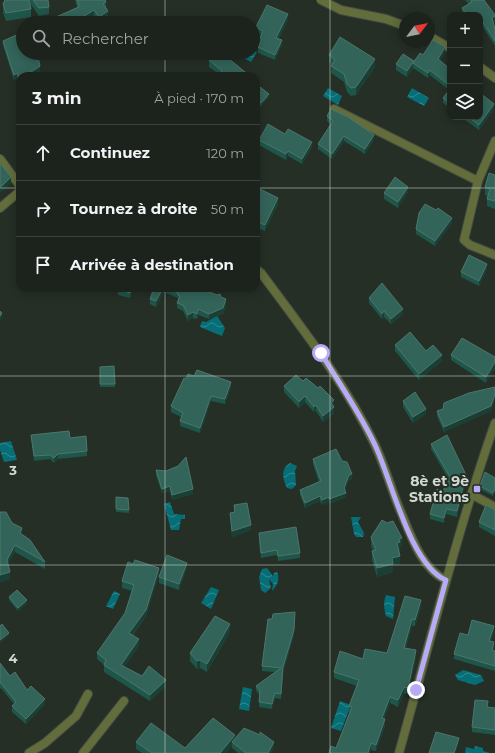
<!DOCTYPE html>
<html lang="fr">
<meta charset="utf-8">
<style>
body{margin:0;font-family:Montserrat,sans-serif;background:#252b25;color:#f1f3f6}
.controls{position:absolute;right:12px;top:12px;display:grid;overflow:hidden;border-radius:8px;box-shadow:0 2px 10px #0003}
.controls button{width:36px;height:36px;display:grid;place-items:center;padding:0;border:0;border-bottom:1px solid #3a403b;background:#1c231c;color:#f1f3f6;font:20px sans-serif}
.compass{position:absolute;left:399px;top:12px;width:36px;height:36px;border-radius:50%;background:#1c231c;box-shadow:0 2px 10px #0003;rotate:58deg}
.stop{position:absolute;width:12px;height:12px;margin:-9px;border:3px solid #b7abf8;border-radius:50%;background:#fff}
.stop.end{background:#b7abf8;border-color:#fff;box-shadow:0 1px 4px #0008}
.list{margin:0;padding:0;list-style:none}
h2{display:flex;justify-content:space-between;align-items:center;height:52px;margin:0;padding:0 16px;font-size:17px}
h2 small{font-size:13px;font-weight:400;color:#a0a4a3}
.list li{display:grid;grid-template-columns:26px 1fr auto;gap:12px;align-items:center;box-sizing:border-box;height:56px;padding:0 16px;border-top:1px solid #3a403b}
.list b{display:block;font-size:15px;white-space:nowrap}
.list em{font-size:13px;font-style:normal;color:#a0a4a3}
.icon{flex:none;width:22px;height:22px;fill:none;stroke:currentColor;stroke-width:2;stroke-linecap:round;stroke-linejoin:round}
.map{position:relative;flex:none;width:495px;height:753px;overflow:hidden}
.search{position:absolute;background:#1c231c;box-shadow:0 2px 10px #0003;left:16px;top:16px;width:244px;height:44px;display:flex;align-items:center;gap:10px;box-sizing:border-box;padding:0 14px;border-radius:22px;color:#a0a4a3;font-size:15px}
.panel{position:absolute;background:#1c231c;box-shadow:0 2px 10px #0003;left:16px;top:72px;width:244px;height:220px;border-radius:12px}
.map>svg:first-child{display:block}
</style>
<div class="map">
<svg width="495" height="753" viewBox="0 0 495 753">
<defs>
<pattern id="water-waves" width="16" height="10" patternUnits="userSpaceOnUse"><rect width="16" height="10" fill="#066e77"/><path d="M0 5q4-4 8 0t8 0" fill="none" stroke="#358990"/></pattern>
</defs>
<rect width="100%" height="100%" fill="#252f26"/>
<!-- water -->
<g fill="url(#water-waves)">
<polygon points="253,50 257,52 251,62 235,53 253,53"/>
<polygon points="328,88 342,96 338,105 323,96"/>
<polygon points="412,88 429,98 424,106 407,97"/>
<polygon points="217,316 225,328 222,336 200,327 202,321 206,322"/>
<polygon points="11,441 17,460 4,462 0,450 0,443"/>
<path d="M290,463L297,466L295,471L296,485L292,489L287,488C283,479 280,469 290,463Z"/>
<polygon points="170,502 174,514 185,515 185,519 181,519 179,530 171,530 164,504"/>
<polygon points="351,517 361,517 358,522 364,533 363,537 356,537 354,534"/>
<path d="M267,568L273,576L274,573L277,572C280,578 278,585 272,591L273,584L269,579L271,588L265,593L261,590L259,577L262,569Z"/>
<polygon points="211,587 219,590 211,609 201,603"/>
<polygon points="114,591 120,594 113,609 106,606"/>
<path d="M386,595L395,597L393,619L386,616C384,608 383,603 386,595Z"/>
<polygon points="463,670 481,675 484,681 475,685 458,680 455,675"/>
<polygon points="243,687 252,689 249,711 239,709"/>
<polygon points="340,701 351,705 341,731 331,728"/>
<polygon points="475,746 483,748 483,751 490,753 465,753 466,747 474,749"/>
</g>
<g fill="none" stroke-linecap="round" stroke-linejoin="round">
<!-- minor casing -->
<g stroke="#414a42" stroke-width="10">
<g id="minor">
<polyline points="321,0 341,10 386,19 405,26"/>
<polyline points="429,36 450,48"/>
<polyline points="480,67 495,78"/>
<polyline points="334,109 478,181"/>
<polyline points="495,141 478,181 464,240 470,245 495,255"/>
<polyline points="0,159 20,186"/>
<polyline points="0,208 20,191"/>
<path d="M256,269L261,273C302,328 345,383 375,445C385,466 391,489 400,510C410,533 421,569 446,580"/>
<polyline points="471,494 495,507"/>
<polyline points="29,753 45,743 76,716 88,694"/>
<polyline points="83,753 124,701"/>
</g>
</g>
<!-- tertiary casing -->
<g stroke="#414a42" stroke-width="10">
<path id="tertiary" d="M399,753C430,643 457,531 495,423"/>
</g>
<!-- minor -->
<use href="#minor" stroke="#626d3b" stroke-width="8"/>
<!-- tertiary -->
<use href="#tertiary" stroke="#626d3b" stroke-width="8"/>
</g>
<!-- wall -->
<g fill="#1f564a">
<polygon points="30,0 48,0 49,7 49,14 39,16 30,3 31,9 31,17 6,21 3,13 3,4 30,3"/>
<polygon points="75,0 105,0 108,17 99,23 94,16 82,23 56,23 56,17 77,7"/>
<polygon points="465,0 484,0 495,15 495,21 493,23 495,29 495,46 483,27 480,31 480,15 463,15 462,13 462,8 469,4"/>
<polygon points="288,20 279,38 282,45 275,60 258,53 258,47 260,43 260,38 261,35 256,33 256,27"/>
<polygon points="3,41 40,71 33,76 20,76 20,85 17,78 14,80 3,45"/>
<polygon points="445,52 440,60 450,69 450,108 443,103 443,98 449,90 430,75 428,78 413,68 407,77 396,70 396,64 414,62 423,55"/>
<polygon points="157,53 172,53 161,60"/>
<polygon points="329,55 375,67 356,95 351,96 347,92 344,82 331,73 332,65 329,62"/>
<polygon points="209,60 250,76 218,76 219,74 209,67"/>
<polygon points="256,81 259,88 269,97 261,106 256,102"/>
<polygon points="494,109 479,130 461,117 480,117"/>
<polygon points="327,116 374,140 365,154 344,141 332,159 318,149 318,144 331,124 327,121"/>
<polygon points="259,140 312,147 302,164 288,156 286,160 259,145"/>
<polygon points="495,175 495,209 487,206 487,199 488,196 485,195 485,187"/>
<polygon points="256,187 278,204 265,231 256,227"/>
<polygon points="408,192 398,208 384,199 384,193"/>
<polygon points="452,223 435,246 416,234 416,229"/>
<polygon points="487,269 479,286 461,277 461,272"/>
<polygon points="118,288 133,288 130,298 118,295"/>
<polygon points="154,288 199,288 221,297 226,305 223,314 209,319 198,315 197,319 193,318 188,321 183,311 177,308 178,298 164,292 156,307 150,304 150,299"/>
<polygon points="369,298 403,314 391,324 384,317 382,319 369,303"/>
<polygon points="395,345 426,351 442,361 419,380 395,351"/>
<polygon points="451,355 495,357 495,368 486,383 451,360"/>
<polygon points="114,366 115,387 100,387 100,367"/>
<polygon points="186,379 231,387 225,404 211,401 200,433 180,426 180,421 181,417 171,412 171,406"/>
<polygon points="303,381 334,406 334,413 323,422 316,411 314,412 305,402 299,408 284,392 284,386"/>
<polygon points="403,401 426,414 413,423 403,407"/>
<polygon points="443,409 491,411 444,432 437,416 437,411"/>
<polygon points="31,435 70,438 87,451 87,456 58,459 54,463 50,459 34,461"/>
<polygon points="431,444 466,481 457,517 446,514 444,523 430,519 430,514 443,491 449,480 431,449"/>
<polygon points="313,459 342,461 352,479 349,480 345,490 346,497 329,504 329,502 322,505 320,501 305,508 300,495 300,490 319,482 313,464"/>
<polygon points="156,470 193,494 172,500 170,491 162,493 156,475"/>
<polygon points="495,478 495,491 493,496 480,489 480,486"/>
<polygon points="116,497 128,498 129,513 116,512"/>
<polygon points="234,505 251,530 232,537 230,513 234,513"/>
<polygon points="495,510 495,536 479,527 479,522"/>
<polygon points="0,512 12,523 45,562 45,569 15,552 8,565 10,579 0,582"/>
<polygon points="259,533 300,553 300,558 278,561 277,555 261,558 259,538"/>
<polygon points="371,537 402,546 400,547 400,550 399,550 400,564 393,566 393,572 377,577 372,560 372,551 373,551 371,545"/>
<polygon points="187,568 179,590 159,583 159,577"/>
<polygon points="159,574 146,616 133,635 139,646 124,667 142,676 166,686 150,701 104,672 104,665 97,659 97,653 125,613 132,591 122,588 122,581"/>
<polygon points="9,597 27,603 18,611 9,600"/>
<polygon points="421,607 415,626 412,626 406,648 416,657 408,694 404,693 398,707 390,703 384,719 385,726 376,751 371,750 329,753 336,748 349,713 349,706 357,686 334,678 334,672 363,659 387,653"/>
<polygon points="494,631 491,641 494,647 493,650 495,651 495,671 454,659 454,654 468,635"/>
<polygon points="230,632 207,672 200,668 197,669 190,661 190,653"/>
<polygon points="294,635 283,672 281,699 275,698 272,709 259,707 260,695 256,691 256,686 275,672 262,671 262,666"/>
<polygon points="0,663 10,676 45,704 26,724 12,712 12,706 14,704 1,688 0,689"/>
<polygon points="488,707 495,708 495,735 472,732 472,727"/>
<polygon points="235,738 274,747 271,753 238,753 232,748 232,746 226,753 142,753 136,749 136,742 185,748"/>
</g>
<!-- shaded-wall -->
<g fill="#1a4036">
<polygon points="94,10 94,16 82,23 73,23"/>
<polygon points="108,11 108,17 99,23 99,17"/>
<polygon points="288,14 288,20 276,43 276,38"/>
<polygon points="495,16 495,21 492,24 492,18"/>
<polygon points="483,22 483,27 480,31 480,25"/>
<polygon points="282,40 282,45 275,60 275,55"/>
<polygon points="445,47 445,52 438,64 438,59"/>
<polygon points="164,53 172,53 161,60 161,54"/>
<polygon points="375,59 375,67 356,95 356,87"/>
<polygon points="414,61 414,64 413,63 413,68 407,77 407,71"/>
<polygon points="40,66 40,71 33,76 25,76"/>
<polygon points="430,70 430,75 428,78 428,73"/>
<polygon points="17,73 17,78 14,80 14,75"/>
<polygon points="259,84 259,90 256,94 256,87"/>
<polygon points="269,94 269,97 261,106 261,103"/>
<polygon points="494,104 494,109 479,130 479,125"/>
<polygon points="374,135 374,140 365,154 365,149"/>
<polygon points="344,136 344,141 332,159 332,154"/>
<polygon points="312,142 312,147 302,164 302,159"/>
<polygon points="288,151 288,156 286,160 286,154"/>
<polygon points="11,177 11,183 3,191 0,192 0,187"/>
<polygon points="408,187 408,192 398,208 398,202"/>
<polygon points="278,198 278,204 265,231 265,225"/>
<polygon points="452,218 452,223 435,246 435,241"/>
<polygon points="487,264 487,269 479,286 479,281"/>
<polygon points="131,288 133,288 130,298 130,293"/>
<polygon points="163,288 164,288 164,292 156,307 156,301"/>
<polygon points="226,299 226,305 223,314 209,319 209,314"/>
<polygon points="198,309 198,315 197,319 197,314"/>
<polygon points="403,309 403,314 391,324 391,319"/>
<polygon points="384,311 384,317 382,319 382,314"/>
<polygon points="193,312 193,318 188,321 188,315"/>
<polygon points="2,313 2,318 0,321 0,316"/>
<polygon points="442,355 442,361 419,380 419,374"/>
<polygon points="495,362 495,368 486,383 486,377"/>
<polygon points="231,382 231,387 225,404 225,399"/>
<polygon points="495,394 495,399 491,411 444,432 444,427"/>
<polygon points="211,396 211,401 200,433 200,428"/>
<polygon points="305,396 305,402 299,408 299,402"/>
<polygon points="334,400 334,406 331,409 331,403"/>
<polygon points="316,405 316,411 314,412 314,407"/>
<polygon points="334,407 334,413 323,422 323,416"/>
<polygon points="426,409 426,414 413,423 413,417"/>
<polygon points="58,454 58,459 54,463 54,458"/>
<polygon points="352,474 352,479 349,480 344,493 344,488 349,475"/>
<polygon points="466,475 466,481 457,517 457,511"/>
<polygon points="170,486 170,491 162,493 162,489"/>
<polygon points="193,489 193,494 172,500 172,495"/>
<polygon points="495,489 495,491 493,496 493,493"/>
<polygon points="346,493 346,497 329,504 329,499"/>
<polygon points="320,496 320,501 305,508 305,503"/>
<polygon points="329,497 329,502 322,505 322,500"/>
<polygon points="446,509 446,514 444,523 444,518"/>
<polygon points="251,525 251,530 232,537 232,531"/>
<polygon points="22,528 22,536 20,533"/>
<polygon points="402,538 402,546 400,547 400,550 397,551 397,543 399,539"/>
<polygon points="15,545 15,552 7,567 7,560"/>
<polygon points="400,556 400,564 393,566 393,572 377,577 377,568 392,558"/>
<polygon points="187,563 187,568 179,590 179,584"/>
<polygon points="159,568 159,574 146,616 129,639 129,633"/>
<polygon points="10,572 10,579 0,582 0,575"/>
<polygon points="27,600 27,603 18,611 18,608"/>
<polygon points="421,600 421,607 415,626 415,620"/>
<polygon points="295,612 294,635 283,672 281,699 283,667"/>
<polygon points="412,619 412,626 404,654 404,648"/>
<polygon points="230,624 230,632 207,672 207,664"/>
<polygon points="494,626 494,631 489,646 489,641"/>
<polygon points="9,633 9,636 0,643 0,640"/>
<polygon points="139,639 139,646 121,671 121,665"/>
<polygon points="416,650 416,657 408,694 408,688"/>
<polygon points="200,660 200,668 197,669 197,661"/>
<polygon points="166,680 166,686 150,701 150,695"/>
<polygon points="404,687 404,693 398,707 398,700"/>
<polygon points="275,693 275,698 272,709 272,704"/>
<polygon points="390,697 390,703 382,724 382,718"/>
<polygon points="45,699 45,704 26,724 26,719"/>
<polygon points="385,719 385,726 376,751 376,745"/>
<polygon points="235,735 235,742 232,742 232,746 226,753 220,753"/>
<polygon points="459,738 459,743 455,753 454,753"/>
<polygon points="274,742 274,747 271,753 268,753"/>
<polygon points="371,743 371,750 370,753 368,753"/>
</g>
<!-- building -->
<g fill="#336459" stroke="#4c766c">
<polygon points="5,0 29,0 31,9 6,13 3,4"/>
<polygon points="33,0 48,0 49,7 39,8"/>
<polygon points="77,0 105,0 106,2 103,4 108,11 99,17 94,10 73,23 60,23 56,17 79,7"/>
<polygon points="471,0 484,0 495,15 495,16 492,18 495,29 495,41 483,22 480,25 480,15 467,15 462,8 472,2"/>
<polygon points="267,5 288,14 276,38 282,40 275,55 258,47 262,39 260,38 263,31 256,27"/>
<polygon points="174,19 176,23 168,23"/>
<polygon points="23,32 23,53 37,53 40,66 25,76 20,76 20,80 17,73 14,75 3,41"/>
<polygon points="340,37 375,59 356,87 351,88 347,84 344,74 331,66 335,60 329,55"/>
<polygon points="433,40 445,47 438,59 450,69 450,86 430,70 428,73 413,63 420,53 423,55"/>
<polygon points="215,53 219,53 222,55 223,54 250,76 219,76 218,75 222,71 209,60"/>
<polygon points="403,54 414,61 407,71 396,64"/>
<polygon points="256,81 259,84 256,87"/>
<polygon points="260,87 269,94 261,103 256,99 256,91"/>
<polygon points="450,89 450,104 443,98"/>
<polygon points="480,93 494,104 479,125 468,117 480,117"/>
<polygon points="331,109 348,117 374,135 365,149 344,136 332,154 318,144 333,121 327,116"/>
<polygon points="268,124 285,134 288,129 312,142 302,159 288,151 286,154 259,140"/>
<polygon points="0,163 11,177 3,185 0,187"/>
<polygon points="489,173 495,175 495,201 487,199 490,189 485,187"/>
<polygon points="395,177 408,187 398,202 384,193"/>
<polygon points="256,187 278,198 265,225 256,221"/>
<polygon points="425,204 436,210 438,208 452,218 435,241 416,229 419,213"/>
<polygon points="469,255 487,264 479,281 461,272"/>
<polygon points="382,283 403,309 391,319 384,311 382,314 369,298"/>
<polygon points="118,288 131,288 130,293 118,289"/>
<polygon points="154,288 163,288 156,301 150,299"/>
<polygon points="167,288 199,288 217,295 220,294 221,297 226,299 223,308 209,314 198,309 197,314 193,312 188,315 183,305 177,303 180,296 178,295 178,293"/>
<polygon points="0,311 2,313 0,316"/>
<polygon points="410,332 426,351 433,345 442,355 419,374 395,345"/>
<polygon points="462,338 495,357 495,362 486,377 451,355"/>
<polygon points="114,366 115,384 100,384 100,367"/>
<polygon points="197,370 231,382 225,399 211,396 200,428 180,421 183,413 171,406 184,378 186,379 188,374 194,376"/>
<polygon points="296,375 303,381 306,378 318,388 320,386 334,400 331,403 334,407 323,416 316,405 314,407 305,396 299,402 284,386"/>
<polygon points="495,387 495,394 491,406 444,427 437,411 443,409 444,403 469,393"/>
<polygon points="415,392 426,409 413,417 403,401"/>
<polygon points="69,431 70,438 86,436 87,451 58,454 54,458 50,455 34,456 31,435"/>
<polygon points="447,435 466,475 457,511 446,509 444,518 430,514 437,489 443,491 450,477 431,444"/>
<polygon points="336,449 342,461 347,462 352,474 349,475 344,488 346,493 329,499 329,497 322,500 320,496 305,503 300,490 321,481 313,459"/>
<polygon points="186,457 193,489 172,495 170,486 162,489 156,470 166,471 178,466"/>
<polygon points="485,472 495,478 495,489 493,493 480,486"/>
<polygon points="116,497 128,498 129,510 116,509"/>
<polygon points="247,503 251,525 232,531 230,513 235,512 234,505"/>
<polygon points="486,505 495,510 495,530 479,522"/>
<polygon points="0,512 6,512 12,523 22,528 20,533 30,540 45,562 15,545 7,560 10,572 0,575"/>
<polygon points="382,520 387,523 393,521 402,538 399,539 400,542 397,543 400,556 392,558 393,564 377,568 372,551 376,550 371,537"/>
<polygon points="296,527 300,553 278,556 277,550 261,553 259,533"/>
<polygon points="167,555 187,563 179,584 159,577"/>
<polygon points="135,560 159,568 146,610 129,633 139,639 121,665 142,676 149,666 166,680 150,695 104,665 106,660 97,653 125,613 134,585 122,581 128,562 133,564"/>
<polygon points="17,590 27,600 18,608 9,597"/>
<polygon points="405,596 421,600 415,620 412,619 404,648 416,650 408,688 404,687 398,700 390,697 382,718 385,719 376,745 371,743 368,753 329,753 331,746 336,748 352,707 349,706 359,680 334,672 340,651 363,659 365,649 387,653"/>
<polygon points="295,612 294,630 283,667 281,694 275,693 272,704 259,702 260,691 256,686 281,668 262,666 268,619 272,619 273,614"/>
<polygon points="215,616 230,624 207,664 200,660 197,661 190,653"/>
<polygon points="472,620 494,626 489,641 494,642 492,650 495,651 495,666 454,654 460,633 468,635"/>
<polygon points="2,624 9,633 0,640 0,626"/>
<polygon points="0,663 10,676 15,672 27,690 31,686 45,699 26,719 12,706 16,702 1,683 0,683"/>
<polygon points="475,700 488,701 487,707 495,708 495,730 472,727"/>
<polygon points="213,718 235,735 220,753 152,753 136,742 151,723 185,748"/>
<polygon points="244,728 260,735 260,732 274,742 268,753 246,753 232,742"/>
<polygon points="436,732 459,738 454,753 429,753"/>
</g>
<g fill="none" stroke-linecap="round" stroke-linejoin="round">
<!-- route -->
<path stroke="#b7abf8" stroke-width="5" d="M321,353C339,383 360,413 375,445C391,478 410,565 446,580L416,690"/>
</g>
<!-- grid -->
<path fill="none" stroke="#d2d8d2" stroke-width="1" stroke-opacity="0.55" d="M165,0V23M330,0V753M165,53V76M0,188H20M256,188H495M165,288V753M0,376H495M0,565H495"/>
<!-- markers -->
<rect fill="#b7abf8" stroke="#252f26" stroke-width="1.5" x="473" y="485" width="8" height="8" rx="2"/>
<g text-anchor="middle" dominant-baseline="central" stroke-width="4" stroke-linejoin="round" paint-order="stroke">
<!-- poi labels -->
<g font-size="14" font-weight="bold" fill="#d2d8d2" stroke="#252f26" text-anchor="end">
<text x="469" y="481">8è et 9è<tspan x="469" dy="16">Stations</tspan></text>
</g>
</g>
<g font-size="13" text-anchor="middle" font-weight="bold" fill="#d2d8d2" stroke="#252f26" stroke-width="4" stroke-linejoin="round" paint-order="stroke">
<text x="13" y="475">3</text>
<text x="13" y="663">4</text>
</g>
</svg>
<div class="controls">
<button>+</button>
<button>−</button>
<button><svg class="icon" aria-label="layers" viewBox="0 0 24 24"><path d="M12 4l9 5-9 5-9-5zM3 14l9 5 9-5"/></svg></button>
</div>
<svg class="compass" viewBox="-18 -18 36 36"><path d="M0-13l5 13h-10z" fill="#e53935"/><path d="M0 13l5-13h-10z" fill="#a0a4a3"/></svg>
<div class="stop" style="left:321px;top:353px"></div>
<div class="stop end" style="left:416px;top:690px"></div>
<div class="search"><svg class="icon" aria-label="search" viewBox="0 0 24 24"><circle cx="10" cy="10" r="6"/><path d="M15 15l6 6"/></svg>Rechercher</div>
<section class="panel">
<h2>3 min<small>À pied · 170 m</small></h2>
<ul class="list">
<li><svg class="icon" aria-label="ahead" viewBox="0 0 24 24"><path d="M12 20V5M6 11l6-6 6 6"/></svg><div><b>Continuez</b></div><em>120 m</em></li>
<li><svg class="icon" aria-label="right" viewBox="0 0 24 24"><path d="M7 20v-9h11M14 6l5 5-5 5"/></svg><div><b>Tournez à droite</b></div><em>50 m</em></li>
<li><svg class="icon" aria-label="arrive" viewBox="0 0 24 24"><path d="M6 21V4h12l-3 4 3 4H6"/></svg><div><b>Arrivée à destination</b></div></li>
</ul>
</section>
</div>
